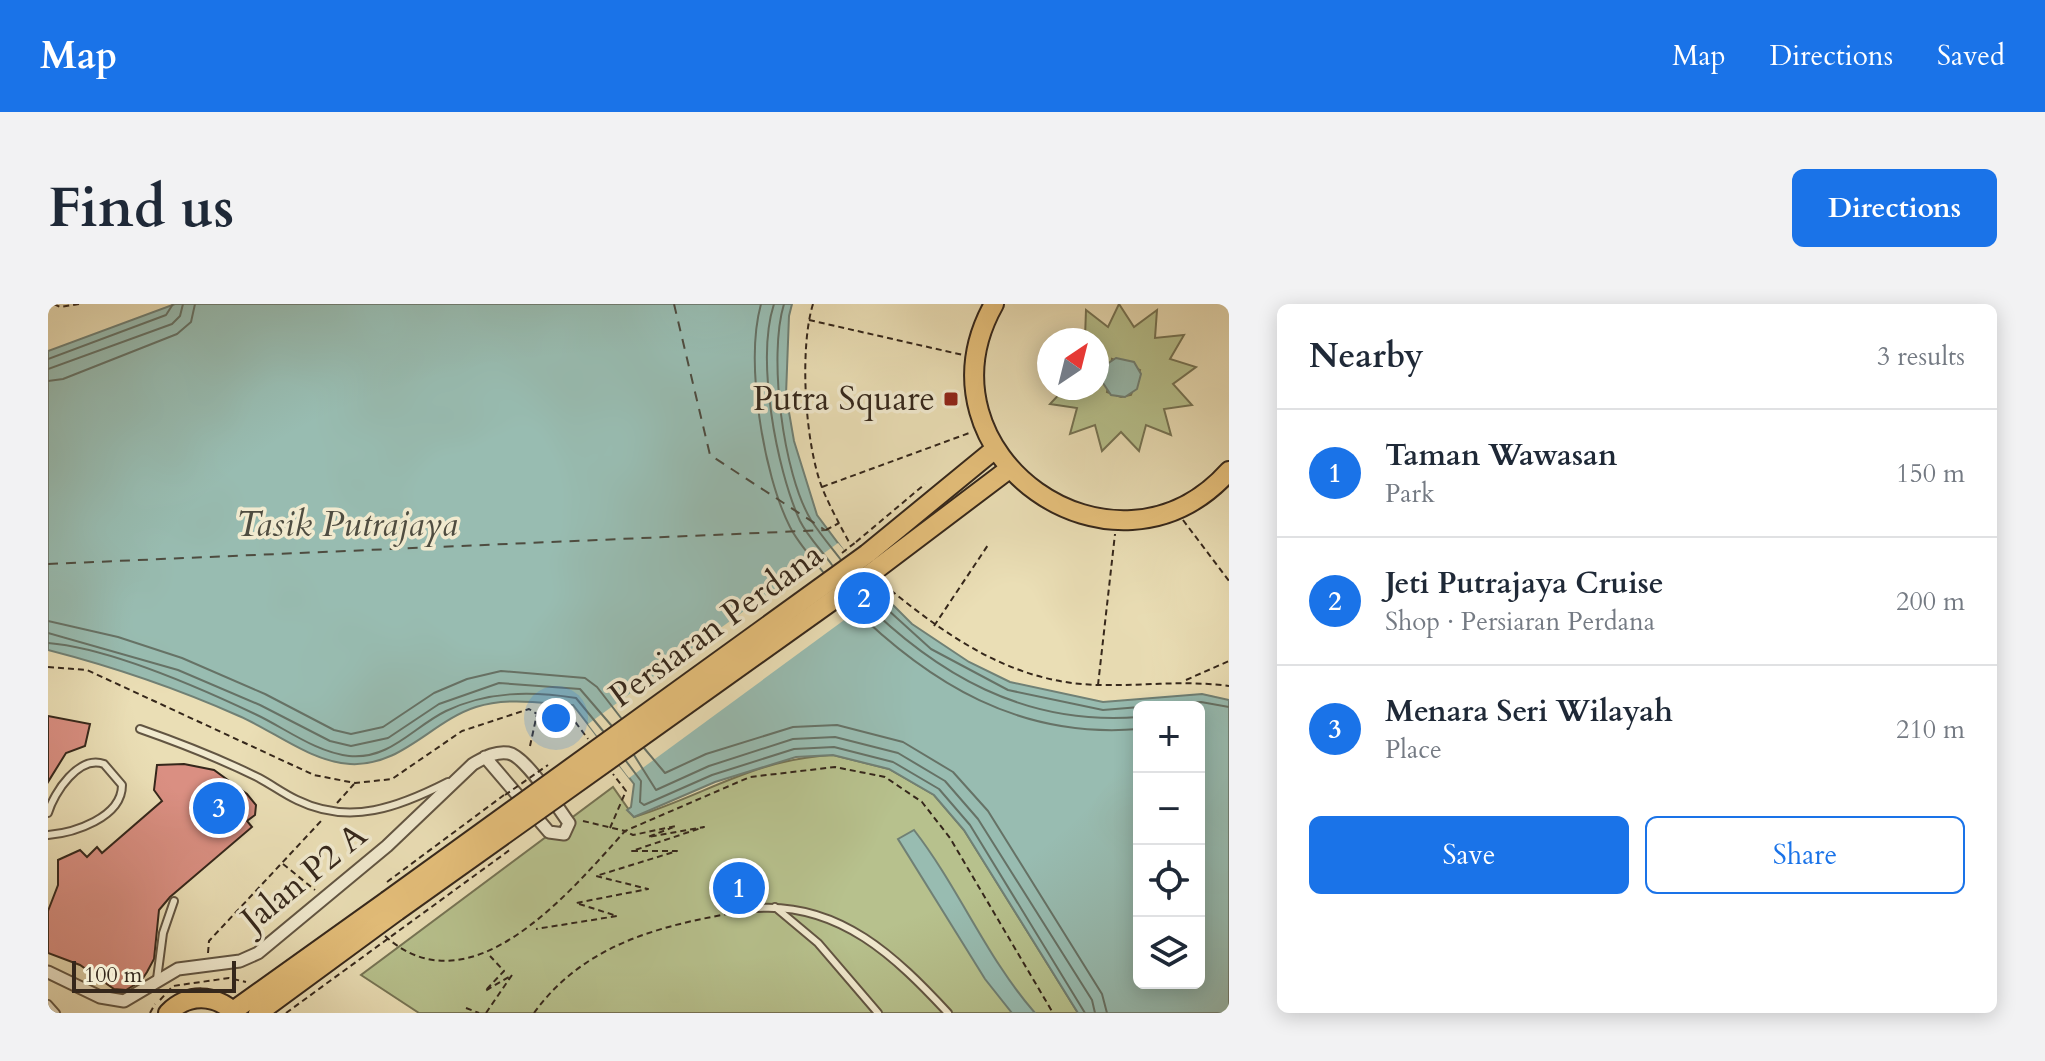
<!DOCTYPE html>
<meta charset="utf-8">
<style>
body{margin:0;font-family:Cardo,serif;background:#f2f2f3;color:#1f2937}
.controls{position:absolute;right:24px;bottom:24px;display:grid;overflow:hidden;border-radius:12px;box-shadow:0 4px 20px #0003}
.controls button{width:72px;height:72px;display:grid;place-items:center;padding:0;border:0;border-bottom:2px solid #e0e1e3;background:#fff;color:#1f2937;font:40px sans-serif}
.compass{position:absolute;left:989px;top:24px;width:72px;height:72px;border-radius:50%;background:#fff;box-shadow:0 4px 20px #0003;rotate:35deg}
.scale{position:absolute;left:24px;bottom:20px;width:164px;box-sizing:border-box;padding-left:8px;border:4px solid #35271b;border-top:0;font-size:22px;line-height:28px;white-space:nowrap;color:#35271b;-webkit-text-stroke:6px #f1eacf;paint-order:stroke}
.you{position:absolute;left:508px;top:414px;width:28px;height:28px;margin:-20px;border:6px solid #fff;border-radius:50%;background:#1a73e8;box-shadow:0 0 0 12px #1a73e833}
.badge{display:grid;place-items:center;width:52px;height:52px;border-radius:50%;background:#1a73e8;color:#fff;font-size:26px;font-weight:700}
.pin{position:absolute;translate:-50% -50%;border:4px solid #fff;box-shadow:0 2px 8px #0006}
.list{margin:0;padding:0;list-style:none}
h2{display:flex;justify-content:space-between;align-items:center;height:104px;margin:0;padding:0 32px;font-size:34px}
h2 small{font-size:26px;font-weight:400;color:#747a83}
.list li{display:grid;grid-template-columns:52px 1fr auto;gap:24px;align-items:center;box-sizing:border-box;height:128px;padding:0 32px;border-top:2px solid #e0e1e3}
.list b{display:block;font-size:30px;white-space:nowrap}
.list p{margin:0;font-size:26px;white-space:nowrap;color:#747a83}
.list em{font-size:26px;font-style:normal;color:#747a83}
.actions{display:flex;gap:16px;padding:24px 32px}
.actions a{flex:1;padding:18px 0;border:2px solid #1a73e8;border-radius:12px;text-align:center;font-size:28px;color:#1a73e8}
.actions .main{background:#1a73e8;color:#fff}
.icon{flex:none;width:44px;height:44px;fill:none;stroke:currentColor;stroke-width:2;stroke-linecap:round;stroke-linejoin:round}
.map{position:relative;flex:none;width:1181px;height:709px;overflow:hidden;border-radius:12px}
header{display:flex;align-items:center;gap:48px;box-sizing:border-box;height:112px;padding:0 40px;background:#1a73e8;color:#fff}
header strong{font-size:38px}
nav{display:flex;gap:44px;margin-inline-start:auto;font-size:28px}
.intro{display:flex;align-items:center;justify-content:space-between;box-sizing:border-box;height:192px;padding:0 48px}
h1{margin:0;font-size:56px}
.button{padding:20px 36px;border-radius:12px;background:#1a73e8;color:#fff;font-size:28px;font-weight:700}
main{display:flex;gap:48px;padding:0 48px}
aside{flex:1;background:#fff;border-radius:12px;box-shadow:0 4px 20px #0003}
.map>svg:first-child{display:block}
</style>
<header>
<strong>Map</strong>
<nav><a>Map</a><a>Directions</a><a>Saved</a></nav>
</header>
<div class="intro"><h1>Find us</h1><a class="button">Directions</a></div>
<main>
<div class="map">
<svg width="1181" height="709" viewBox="0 0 1181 709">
<rect width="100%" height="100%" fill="#eadeb5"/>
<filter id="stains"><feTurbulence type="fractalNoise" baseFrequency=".0025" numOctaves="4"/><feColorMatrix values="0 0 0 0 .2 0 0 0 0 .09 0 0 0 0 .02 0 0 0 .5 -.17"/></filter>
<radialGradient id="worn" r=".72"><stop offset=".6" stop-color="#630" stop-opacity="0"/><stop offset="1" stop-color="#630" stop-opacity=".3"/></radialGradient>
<!-- green -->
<g fill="#b7c18d" stroke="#767454" stroke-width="2" fill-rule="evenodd">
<path d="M1071,0L1086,23L1109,6L1107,34L1136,31L1122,55L1148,63L1125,80L1144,101L1116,105L1123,131L1098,121L1091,147L1073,128L1054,147L1047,121L1022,130L1029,104L1002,100L1017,84H1049V36H1014L1010,30L1037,34L1038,6L1060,23ZM1064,55L1092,66L1083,91L1073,93L1059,88Z"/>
<path d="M785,451L841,465L886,491L916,526L1030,709H371L313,671L565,483L586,513C658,491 705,455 785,451Z"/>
</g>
<!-- water -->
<g fill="#98bcb1" stroke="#708075" stroke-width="2" fill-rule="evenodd">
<path d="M127,0H744L741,12L738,91L746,137L769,211L811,267L864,320L921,358L962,378L1055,398L1154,390L1181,396V709H1030L916,526L886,491L841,465L785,451L748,453L667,478L586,513L579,506L583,503L586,480L525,401C493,399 460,393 428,403C384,417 353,463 302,460C263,458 226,427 191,412C128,384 66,363 0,346V47ZM1091,403H1151V679H1091Z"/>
<polygon points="1068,54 1086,58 1093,70 1089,85 1077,93 1063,91 1053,76 1056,62"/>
<path d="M866,526C911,584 938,653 987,709H964L937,675L850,535Z"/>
</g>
<!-- pier -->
<polygon fill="#eadeb5" points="790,239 833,289 581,474 540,420"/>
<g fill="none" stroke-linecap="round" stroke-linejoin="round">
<!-- shore -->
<g stroke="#667266" stroke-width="2">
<path d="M713,0C697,58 715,170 742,223C750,239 764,254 775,268"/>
<path d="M726,0C708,55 728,164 752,217C760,233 774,247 784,261"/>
<path d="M736,0C720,52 735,170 763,216C772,230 783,243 793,256"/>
<polyline points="0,55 118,11 125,0"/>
<polyline points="0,65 124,20 132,12 135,0"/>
<polyline points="0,77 15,75 129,30 143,18 147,0"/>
<polyline points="818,286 883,345 960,386 1055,406 1153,398 1181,403"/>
<path d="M810,292C888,371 977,422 1091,413"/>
<path d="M800,299C881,380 972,435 1091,425"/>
<polyline points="0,317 70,333 134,354 217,390 286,426 303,430 335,423 386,389 419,375 453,367 537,374 549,383 573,414"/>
<polyline points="0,329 130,366 212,401 282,437 303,442 340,434 391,400 451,379 532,385 563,421"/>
<path d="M0,339C62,344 150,383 207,410C237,424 267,448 301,452C342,456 365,423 398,407C440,387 483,387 528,394L555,427"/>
<polyline points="596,444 617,469 658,450 745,423 789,421 855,438 905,468 940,507 1054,690 1059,709"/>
<polyline points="586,451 608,486 661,462 745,435 787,433 850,449 897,477 930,515 1044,696 1047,709"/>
<polyline points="578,457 593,477 592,498 596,501 664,471 746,445 786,443 845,458 891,485 922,521 1037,709"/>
</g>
<!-- ferry -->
<g stroke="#4e4c40" stroke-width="2" stroke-dasharray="10 8" stroke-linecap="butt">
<polyline points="626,0 662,151 777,226"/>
<polyline points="0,260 778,226"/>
</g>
</g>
<!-- building -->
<g fill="#da8f82" stroke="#35271b" stroke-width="2">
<polygon points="0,412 42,420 37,442 18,449 0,478"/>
<polygon points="136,460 166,466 199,490 208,501 207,511 199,517 204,523 122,593 111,606 106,655 99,668 93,677 78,686 66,685 32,661 0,649 0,607 10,581 10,556 32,546 39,553 49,543 54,549 114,497 106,486 109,461"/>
</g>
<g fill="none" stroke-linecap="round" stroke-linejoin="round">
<!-- lane casing -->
<g stroke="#625542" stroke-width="10">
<g id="lane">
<path d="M92,425C132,439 173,455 211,474C224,481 236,490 249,496C302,522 351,503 400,478"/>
<path d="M0,509C6,488 31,451 56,460L74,481C74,514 25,529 0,531"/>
<polyline points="727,603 770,639 830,709"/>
<path d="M710,604C792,599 848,653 900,709"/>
<polyline points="109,675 115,629 126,597"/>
<polyline points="0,700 8,709"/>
</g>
</g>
<!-- street casing -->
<g stroke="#625542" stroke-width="15">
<path id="street" d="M0,668L52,693L76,697L130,665L192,657L210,649L339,542L425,460C436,454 447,447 460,449C478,452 509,503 521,519L516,530L501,528L437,453"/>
</g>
<!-- primary casing -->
<g stroke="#35271b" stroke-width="22">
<g id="primary">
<path d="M946,0C862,150 1066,295 1181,167"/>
<polyline points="819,250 947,145"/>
<polyline points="830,264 961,165"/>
<polyline points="185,707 339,597"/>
<path d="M120,709C140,689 167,690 187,709"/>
<polyline points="210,709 349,607"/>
</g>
</g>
<!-- path -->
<g stroke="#35271b" stroke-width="2" stroke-dasharray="6 4" stroke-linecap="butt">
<polyline points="6,0 12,3 31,0"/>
<path d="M765,0C751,45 757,142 775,186C783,205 793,223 803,242"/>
<polyline points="761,16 915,51"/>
<polyline points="774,183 924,128"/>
<polyline points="1135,216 1181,277"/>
<polyline points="778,226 791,219"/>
<polyline points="808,238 877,180"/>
<path d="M835,280C900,333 965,380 1053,381C1097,382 1136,376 1181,382"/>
<polyline points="886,322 940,241"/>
<polyline points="0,363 39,366 266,471 307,479 344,475 414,427 481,405 489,410 482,442"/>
<polyline points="1138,376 1181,357"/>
<polyline points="1050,381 1067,230"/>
<polyline points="491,410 522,411 540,435"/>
<polyline points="289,499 306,480"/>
<polyline points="535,517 577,527 702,473 787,463 837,473 874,498 902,534 1005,709"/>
<polyline points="562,524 578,487 565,470"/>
<polyline points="235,560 267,586"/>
<polyline points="339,578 456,491"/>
<path d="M337,632C422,709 522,588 577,527L585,531L628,522L600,533L656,523L584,547H629L548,572L600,585L528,599L569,612L488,625"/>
<polyline points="160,649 161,637 274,516"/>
<polyline points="112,696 125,682 181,674 198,678"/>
<polyline points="418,704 431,709"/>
<polyline points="102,709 107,700"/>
<polyline points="238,709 463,545"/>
<polyline points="438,709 464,671 437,687 456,667 442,652"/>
<path d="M486,709C538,637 619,620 702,606"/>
</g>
<!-- lane -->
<use href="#lane" stroke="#f1eacf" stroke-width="6"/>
<!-- street -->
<use href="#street" stroke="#f1eacf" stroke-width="11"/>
<!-- primary -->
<use href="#primary" stroke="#e5bf7a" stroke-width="18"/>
<!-- primary-bridge casing -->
<g stroke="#35271b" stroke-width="22" stroke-linecap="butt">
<g id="primary-bridge">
<polyline points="339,597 819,250"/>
<polyline points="349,607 830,264"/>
</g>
</g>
<!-- path-bridge -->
<g stroke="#35271b" stroke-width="2" stroke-dasharray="6 4" stroke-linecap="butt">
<polyline points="794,249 808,238"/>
<polyline points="457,491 500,461"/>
</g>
<!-- primary-bridge -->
<use href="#primary-bridge" stroke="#e5bf7a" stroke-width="18"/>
</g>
<!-- markers -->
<rect fill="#8f2418" stroke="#f1eacf" stroke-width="3" x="895" y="87" width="16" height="16" rx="4"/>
<g text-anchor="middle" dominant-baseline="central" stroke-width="7" stroke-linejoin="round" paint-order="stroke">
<!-- poi labels -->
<g font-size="34" fill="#35271b" stroke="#f1eacf" text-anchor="end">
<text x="887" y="95">Putra Square</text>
</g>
<!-- street labels -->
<g font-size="34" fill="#35271b" stroke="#f1eacf">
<text transform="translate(668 321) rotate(-36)">Persiaran Perdana</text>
<text transform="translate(256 573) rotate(-39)">Jalan P2 A</text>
</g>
<!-- water labels -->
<g font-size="36" font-style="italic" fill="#4e4c40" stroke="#f1eacf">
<text x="299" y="220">Tasik Putrajaya</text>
</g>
</g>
<rect width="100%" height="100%" filter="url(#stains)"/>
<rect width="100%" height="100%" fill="url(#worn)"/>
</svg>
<div class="controls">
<button>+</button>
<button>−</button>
<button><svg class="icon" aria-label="locate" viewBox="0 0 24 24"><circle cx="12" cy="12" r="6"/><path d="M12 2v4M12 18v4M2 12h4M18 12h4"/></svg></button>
<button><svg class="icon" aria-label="layers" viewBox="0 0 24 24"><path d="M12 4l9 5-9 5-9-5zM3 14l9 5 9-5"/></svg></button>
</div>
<svg class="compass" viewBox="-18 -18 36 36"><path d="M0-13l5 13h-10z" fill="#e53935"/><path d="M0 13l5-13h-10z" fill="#747a83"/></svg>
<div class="scale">100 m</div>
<div class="you"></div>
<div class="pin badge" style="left:691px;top:584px">1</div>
<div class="pin badge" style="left:816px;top:294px">2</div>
<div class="pin badge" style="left:171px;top:504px">3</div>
</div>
<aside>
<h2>Nearby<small>3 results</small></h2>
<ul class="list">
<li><span class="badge">1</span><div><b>Taman Wawasan</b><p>Park</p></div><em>150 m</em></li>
<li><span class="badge">2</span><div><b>Jeti Putrajaya Cruise</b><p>Shop · Persiaran Perdana</p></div><em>200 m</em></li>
<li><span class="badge">3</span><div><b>Menara Seri Wilayah</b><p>Place</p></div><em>210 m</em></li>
</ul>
<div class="actions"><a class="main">Save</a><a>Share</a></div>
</aside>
</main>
